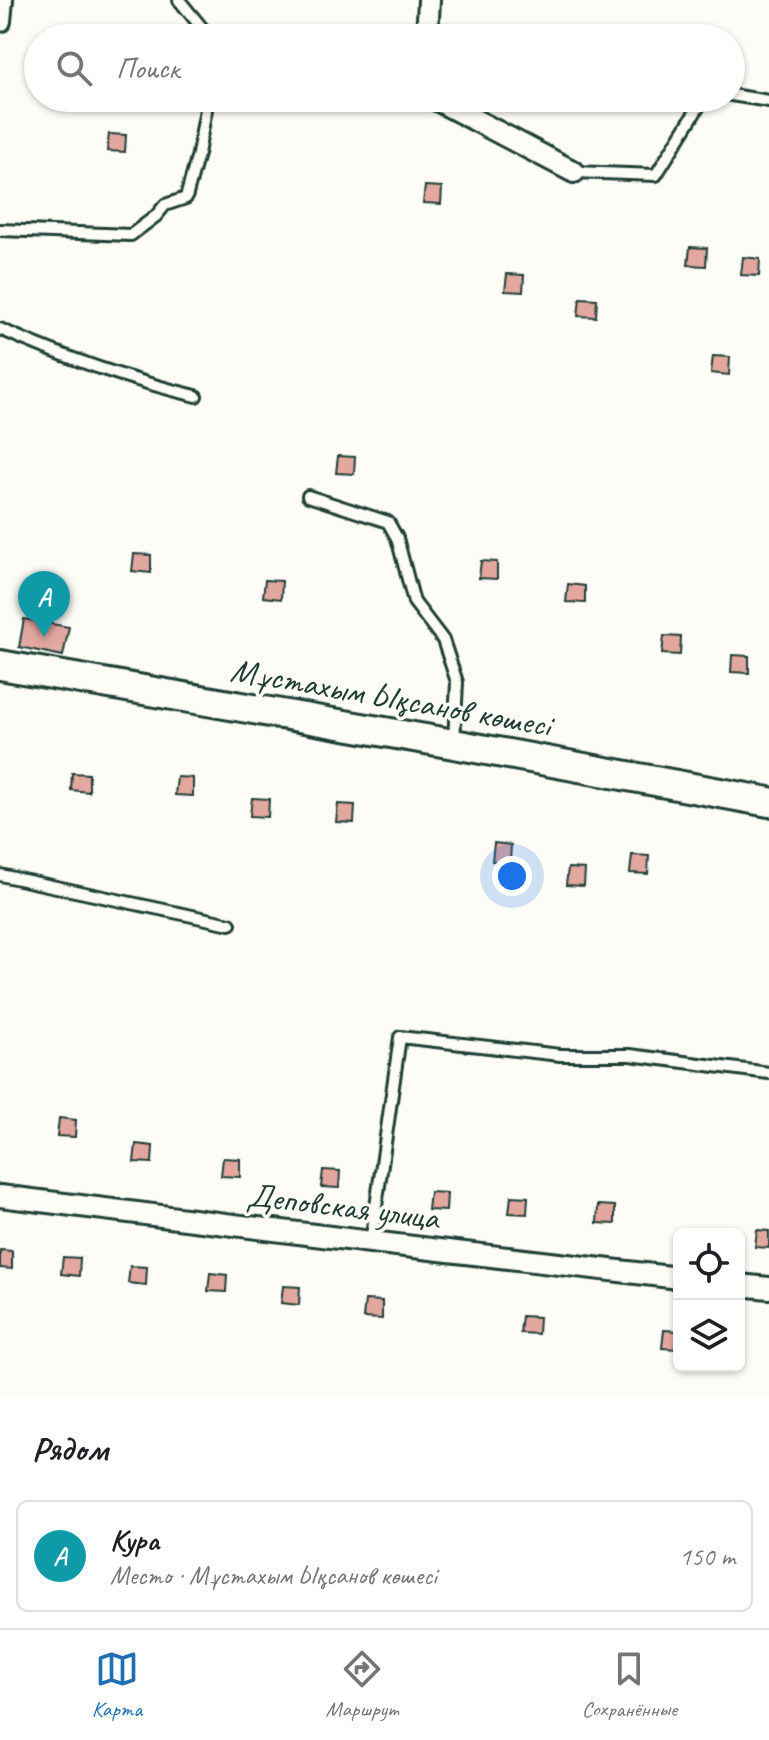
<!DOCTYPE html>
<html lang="ru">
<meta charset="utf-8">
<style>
body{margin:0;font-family:Caveat,sans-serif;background:#f6f6f6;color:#202124}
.controls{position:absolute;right:24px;bottom:24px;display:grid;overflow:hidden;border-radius:12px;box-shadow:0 2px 6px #0004}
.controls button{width:72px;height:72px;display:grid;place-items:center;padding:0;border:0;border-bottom:2px solid #e0e0e0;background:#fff;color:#202124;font:40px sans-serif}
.you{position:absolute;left:512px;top:876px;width:28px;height:28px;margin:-20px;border:6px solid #fff;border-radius:50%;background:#1a73e8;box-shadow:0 0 0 12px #1a73e833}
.badge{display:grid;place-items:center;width:52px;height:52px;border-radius:50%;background:#1f6fb2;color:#fff;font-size:26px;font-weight:700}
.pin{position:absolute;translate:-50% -66px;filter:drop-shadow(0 2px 4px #0008)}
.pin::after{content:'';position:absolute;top:42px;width:28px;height:24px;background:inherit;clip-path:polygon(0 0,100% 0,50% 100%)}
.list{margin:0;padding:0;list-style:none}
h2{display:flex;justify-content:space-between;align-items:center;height:104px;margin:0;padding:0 32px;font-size:34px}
h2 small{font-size:26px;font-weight:400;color:#757577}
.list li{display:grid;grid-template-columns:52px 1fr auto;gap:24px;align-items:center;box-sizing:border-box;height:112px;margin:0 16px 16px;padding:0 16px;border:2px solid #e0e0e0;border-radius:12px}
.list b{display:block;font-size:30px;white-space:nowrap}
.list p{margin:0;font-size:26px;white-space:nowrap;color:#757577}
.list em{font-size:26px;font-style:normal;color:#757577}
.icon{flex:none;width:44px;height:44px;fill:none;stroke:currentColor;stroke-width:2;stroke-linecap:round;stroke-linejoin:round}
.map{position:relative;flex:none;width:769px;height:1396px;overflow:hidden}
.search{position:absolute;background:#fff;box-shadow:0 2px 6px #0004;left:24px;right:24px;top:24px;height:88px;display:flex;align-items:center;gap:20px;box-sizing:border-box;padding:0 28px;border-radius:44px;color:#757577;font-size:30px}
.sheet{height:232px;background:#fff}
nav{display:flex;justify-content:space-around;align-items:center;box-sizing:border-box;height:112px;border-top:2px solid #e0e0e0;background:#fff;font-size:22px;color:#757577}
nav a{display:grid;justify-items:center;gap:4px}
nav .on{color:#1f6fb2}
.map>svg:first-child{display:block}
</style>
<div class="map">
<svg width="769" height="1396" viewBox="0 0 769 1396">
<rect width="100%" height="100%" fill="#fdfcf7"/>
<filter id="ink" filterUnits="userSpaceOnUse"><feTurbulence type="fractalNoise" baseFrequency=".0125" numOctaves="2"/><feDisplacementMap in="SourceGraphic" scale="16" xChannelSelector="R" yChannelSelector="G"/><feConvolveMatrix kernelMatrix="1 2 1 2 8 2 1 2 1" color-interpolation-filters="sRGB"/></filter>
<g filter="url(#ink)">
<!-- building -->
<g fill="#e2a8a0" stroke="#1f3d34" stroke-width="2">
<polygon points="109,134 126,135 125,152 107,151"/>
<polygon points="425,186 442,187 441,204 423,203"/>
<polygon points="690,247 707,248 706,266 688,265"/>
<polygon points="743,257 760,259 759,276 741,275"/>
<polygon points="507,274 524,275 523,292 505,291"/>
<polygon points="580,298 597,299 596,317 578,316"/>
<polygon points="713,356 730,357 729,375 711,373"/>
<polygon points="338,456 355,457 354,474 336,473"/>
<polygon points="134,554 151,555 151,573 132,571"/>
<polygon points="481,561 497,562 497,579 479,578"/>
<polygon points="265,580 282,581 281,599 263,597"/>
<polygon points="568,584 585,586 585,603 566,602"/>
<polygon points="24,619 69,627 63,656 19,647"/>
<polygon points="664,636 681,637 680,655 662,654"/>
<polygon points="732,655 749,656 749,673 731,672"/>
<polygon points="72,773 89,774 89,792 71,790"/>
<polygon points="177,777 193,778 193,796 175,795"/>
<polygon points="252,798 269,799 268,817 250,816"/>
<polygon points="338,804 355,805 354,823 336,822"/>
<polygon points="494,843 511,845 510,862 492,861"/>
<polygon points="632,855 649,856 648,874 630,873"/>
<polygon points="568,868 585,869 584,886 566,885"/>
<polygon points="59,1118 76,1120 75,1137 57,1136"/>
<polygon points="136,1144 153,1146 152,1163 134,1162"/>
<polygon points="223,1158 240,1159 240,1177 221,1176"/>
<polygon points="323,1170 340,1171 339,1188 321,1187"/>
<polygon points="430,1192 447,1193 446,1211 428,1210"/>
<polygon points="511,1196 528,1197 527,1214 509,1213"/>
<polygon points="598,1205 615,1206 615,1224 597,1223"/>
<polygon points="757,1230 769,1231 769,1248 755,1247"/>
<polygon points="0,1250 12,1251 12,1269 0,1268"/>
<polygon points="63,1257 80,1258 79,1276 61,1274"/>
<polygon points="130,1266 147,1267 146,1285 128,1283"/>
<polygon points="210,1273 227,1275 226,1292 208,1291"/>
<polygon points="283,1286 300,1287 299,1305 281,1303"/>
<polygon points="365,1300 382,1301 382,1319 363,1318"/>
<polygon points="522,1316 539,1317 538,1334 520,1333"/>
<polygon points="664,1330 679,1331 679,1349 662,1348"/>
</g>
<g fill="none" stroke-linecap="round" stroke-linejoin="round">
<!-- service casing -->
<g stroke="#1f3d34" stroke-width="16">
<g id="service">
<polyline points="179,0 207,34 208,38"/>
<polyline points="731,95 769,101"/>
<polyline points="574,172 656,175 704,98"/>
<polyline points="0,230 131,235 156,216 165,205 186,198 198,154 208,98"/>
<path d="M0,329C63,357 129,380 196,396"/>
<polyline points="308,496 388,522 397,538 414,602 443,640 457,682 454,742"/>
<polyline points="0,875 230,924"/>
<polyline points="371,1242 400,1037 560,1055 630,1055 769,1073"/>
</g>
</g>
<!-- minor casing -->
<g stroke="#1f3d34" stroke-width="26">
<g id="minor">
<polyline points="0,21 2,0"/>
<polyline points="427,38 429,0"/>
<polyline points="433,98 574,172"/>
<polyline points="0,1196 371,1242 679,1278"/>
<polyline points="739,1285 769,1288"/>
</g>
</g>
<!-- secondary casing -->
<g stroke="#1f3d34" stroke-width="34">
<polyline id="secondary" points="0,665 454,744 769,802"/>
</g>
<!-- service -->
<use href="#service" stroke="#fdfcf7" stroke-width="10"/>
<!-- minor -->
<use href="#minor" stroke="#fdfcf7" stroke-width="20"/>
<!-- secondary -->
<use href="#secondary" stroke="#fdfcf7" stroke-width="28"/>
</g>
</g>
<g text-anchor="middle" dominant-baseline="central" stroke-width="7" stroke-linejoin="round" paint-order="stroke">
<!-- street labels -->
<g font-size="34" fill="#1f3d34" stroke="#fdfcf7">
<text transform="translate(391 697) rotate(10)">Мұстахым Ықсанов көшесі</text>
<text transform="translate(343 1206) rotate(7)">Деповская улица</text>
</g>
</g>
</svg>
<div class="controls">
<button><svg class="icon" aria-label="locate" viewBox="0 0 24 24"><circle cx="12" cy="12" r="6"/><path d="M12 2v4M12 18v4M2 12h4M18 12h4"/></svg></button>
<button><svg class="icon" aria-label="layers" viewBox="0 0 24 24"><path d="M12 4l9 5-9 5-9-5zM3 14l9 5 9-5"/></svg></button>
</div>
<div class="you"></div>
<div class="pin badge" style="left:44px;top:637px;background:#0f9aa8">A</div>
<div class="search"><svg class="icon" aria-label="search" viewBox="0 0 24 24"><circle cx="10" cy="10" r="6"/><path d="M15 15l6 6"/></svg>Поиск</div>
</div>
<section class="sheet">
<h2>Рядом<small></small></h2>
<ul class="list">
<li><span class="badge" style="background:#0f9aa8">A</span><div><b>Кура</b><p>Место · Мұстахым Ықсанов көшесі</p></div><em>150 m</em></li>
</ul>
</section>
<nav>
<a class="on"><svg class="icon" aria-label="map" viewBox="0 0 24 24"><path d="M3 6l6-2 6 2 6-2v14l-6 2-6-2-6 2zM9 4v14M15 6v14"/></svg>Карта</a>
<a><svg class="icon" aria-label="directions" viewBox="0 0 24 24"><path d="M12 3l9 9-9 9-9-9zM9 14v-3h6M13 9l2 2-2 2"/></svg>Маршрут</a>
<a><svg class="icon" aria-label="saved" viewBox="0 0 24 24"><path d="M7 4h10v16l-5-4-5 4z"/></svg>Сохранённые</a>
</nav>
